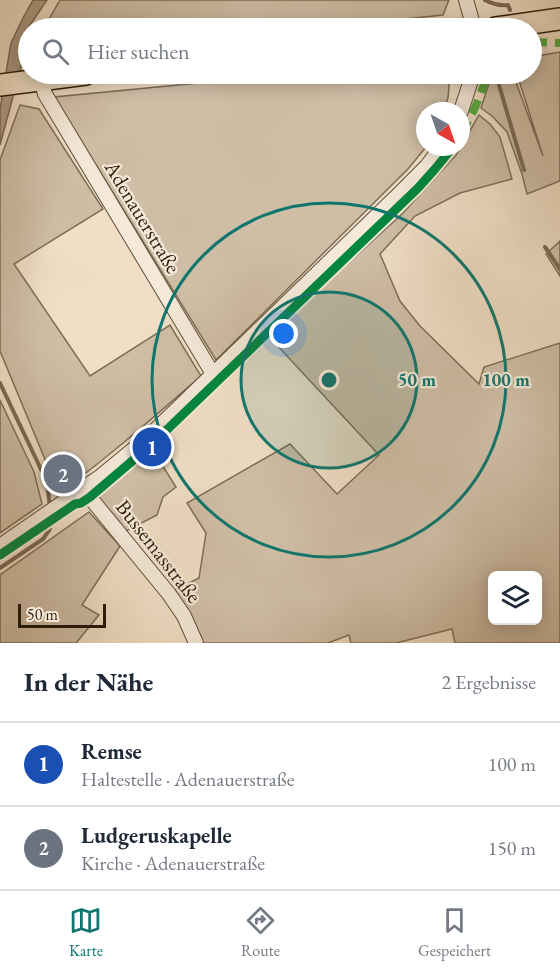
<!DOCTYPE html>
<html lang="de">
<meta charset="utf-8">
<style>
body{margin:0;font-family:"EB Garamond",serif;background:#f2f2f3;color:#1f2937}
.controls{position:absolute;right:18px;bottom:18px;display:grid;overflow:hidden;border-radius:9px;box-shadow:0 3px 15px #0003}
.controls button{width:54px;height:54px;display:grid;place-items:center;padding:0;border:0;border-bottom:2px solid #e0e1e3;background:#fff;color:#1f2937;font:30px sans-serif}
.compass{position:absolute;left:416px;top:102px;width:54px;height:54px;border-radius:50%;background:#fff;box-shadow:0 3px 15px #0003;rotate:140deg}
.scale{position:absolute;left:18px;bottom:15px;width:88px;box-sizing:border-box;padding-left:6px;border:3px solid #2e1e09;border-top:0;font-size:16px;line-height:21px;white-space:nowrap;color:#2e1e09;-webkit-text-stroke:4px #f5eada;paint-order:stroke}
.you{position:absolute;left:284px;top:334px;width:21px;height:21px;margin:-15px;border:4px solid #fff;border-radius:50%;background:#1a73e8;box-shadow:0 0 0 9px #1a73e833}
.badge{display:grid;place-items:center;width:39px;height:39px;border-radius:50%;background:#0f766e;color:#fff;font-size:20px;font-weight:700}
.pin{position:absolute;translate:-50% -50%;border:3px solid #fff;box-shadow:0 2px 6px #0006}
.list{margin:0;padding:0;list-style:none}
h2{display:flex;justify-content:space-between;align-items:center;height:78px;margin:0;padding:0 24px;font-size:26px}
h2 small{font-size:20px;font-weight:400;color:#747a83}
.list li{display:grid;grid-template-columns:39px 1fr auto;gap:18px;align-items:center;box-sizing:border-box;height:84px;padding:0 24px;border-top:2px solid #e0e1e3}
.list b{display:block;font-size:22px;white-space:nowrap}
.list p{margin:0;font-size:20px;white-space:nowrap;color:#747a83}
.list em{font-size:20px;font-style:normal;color:#747a83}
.icon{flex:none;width:33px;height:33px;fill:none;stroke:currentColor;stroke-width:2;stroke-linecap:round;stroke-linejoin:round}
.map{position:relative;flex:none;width:560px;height:643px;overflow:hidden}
.search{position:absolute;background:#fff;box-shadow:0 3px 15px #0003;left:18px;right:18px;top:18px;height:66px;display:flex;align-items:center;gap:15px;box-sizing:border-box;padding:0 21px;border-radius:33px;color:#747a83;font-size:22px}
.sheet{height:246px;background:#fff}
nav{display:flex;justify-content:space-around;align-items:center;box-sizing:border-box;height:84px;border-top:2px solid #e0e1e3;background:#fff;font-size:16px;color:#747a83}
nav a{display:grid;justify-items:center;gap:3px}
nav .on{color:#0f766e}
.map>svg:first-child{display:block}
</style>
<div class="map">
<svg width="560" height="643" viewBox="0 0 560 643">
<rect width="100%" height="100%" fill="#f0dfc6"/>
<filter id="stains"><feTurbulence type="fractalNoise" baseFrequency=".00333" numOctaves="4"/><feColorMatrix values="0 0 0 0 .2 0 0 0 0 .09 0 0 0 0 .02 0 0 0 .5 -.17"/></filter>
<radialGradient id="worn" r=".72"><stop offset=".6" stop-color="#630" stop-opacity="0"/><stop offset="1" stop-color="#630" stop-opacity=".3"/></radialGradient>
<!-- green -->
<g fill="#cfbea6" stroke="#7e6e58" stroke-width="1.5" fill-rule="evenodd">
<polygon points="60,0 449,0 443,15 319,28 44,28"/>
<polygon points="560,52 560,181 527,194 522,174 507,132 492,116 481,108 492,74 513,74 543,156 517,74 532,74 532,57"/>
<polygon points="293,74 450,74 448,98 443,111 425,111 425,147 426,147 408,169 216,360 54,97"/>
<path d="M20,105L39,109L103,209L14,264L90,376L170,325L201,376C155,416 109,457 59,493L0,351V160Z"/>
<path d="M479,115L490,124L500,137L512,179L460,193L415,216L380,254L400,301L420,326L479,384L484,367L560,343V643H455L452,629L396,643H351L349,635L328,643H203L189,613L173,591L199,578L206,533L187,503L290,444L337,494L379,455L273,341L296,311L403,213L456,155ZM492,576H538V620H492Z"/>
<polygon points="560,241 560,276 546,254"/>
<polygon points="0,400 34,472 42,504 0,533"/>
<polygon points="152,449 176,487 163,497 157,515 124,532 105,509 99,495"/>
<polygon points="89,512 120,546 82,605 99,615 76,643 0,643 0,575"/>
</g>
<!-- water -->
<polygon fill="#ae9d86" stroke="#7b6a54" stroke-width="1.5" points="33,0 47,0 28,28 21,67 0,145 0,109 11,43 24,16"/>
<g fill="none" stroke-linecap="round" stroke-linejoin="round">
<!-- stream -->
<g stroke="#7b6a54" stroke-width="4">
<path d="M485,0C492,4 499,6 508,5L510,10"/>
<polyline points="500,74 498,79 499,85 524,170"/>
<polyline points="545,247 560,269"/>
<polyline points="0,383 47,482 50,508"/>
<polyline points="0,568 43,539 50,529 50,515"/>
</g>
<!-- street casing -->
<g stroke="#5e4e38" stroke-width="16">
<g id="street">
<polyline points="466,0 474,28"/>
<polyline points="41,79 45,94 213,374"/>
<polyline points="461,111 473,74"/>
<polyline points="83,489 169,594 184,616 196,643"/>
<polyline points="0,546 101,476 146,439 398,195 427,166 441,147"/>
</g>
</g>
<!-- primary casing -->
<g stroke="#2e1e09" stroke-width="24">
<g id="primary">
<polyline points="496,28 560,19"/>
<polyline points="0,85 86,74"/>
</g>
</g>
<!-- street -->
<use href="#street" stroke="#f5eada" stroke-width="14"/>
<!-- primary -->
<use href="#primary" stroke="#f0dfc6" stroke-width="21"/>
<!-- quiet -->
<g stroke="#54aa41" stroke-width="8" stroke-dasharray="15 8" stroke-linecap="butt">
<polyline points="532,42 560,43"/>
<polyline points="461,134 475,108 488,74"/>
</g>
<!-- cycleway casing -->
<g stroke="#f5eada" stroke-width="13">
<polyline id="cycleway" points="0,555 75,504 81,503 90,497 151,445 418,188 435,169 453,147"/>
</g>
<!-- cycleway -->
<use href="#cycleway" stroke="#00873e" stroke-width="9"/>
</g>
<!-- distance rings -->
<circle cx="329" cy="380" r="88" fill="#0f766e" fill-opacity=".12"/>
<g fill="none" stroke="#0f766e" stroke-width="3">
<circle cx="329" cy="380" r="88"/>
<circle cx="329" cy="380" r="177"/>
</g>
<g text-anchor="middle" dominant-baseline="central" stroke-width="4.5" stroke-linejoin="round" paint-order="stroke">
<!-- street labels -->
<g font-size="21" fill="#2e1e09" stroke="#f5eada">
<text transform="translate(143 217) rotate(59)">Adenauerstraße</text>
<text transform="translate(159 551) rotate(52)">Bussemasstraße</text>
</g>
</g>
<circle cx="329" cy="380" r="9" fill="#0f766e" stroke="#f5eada" stroke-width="3"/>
<g font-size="18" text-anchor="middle" font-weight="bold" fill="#0f766e" stroke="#f5eada" stroke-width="4.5" stroke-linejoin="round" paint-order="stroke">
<text x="417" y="386">50 m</text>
<text x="506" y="386">100 m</text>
</g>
<rect width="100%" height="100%" filter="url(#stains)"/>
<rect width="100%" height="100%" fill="url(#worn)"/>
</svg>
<div class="controls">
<button><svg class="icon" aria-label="layers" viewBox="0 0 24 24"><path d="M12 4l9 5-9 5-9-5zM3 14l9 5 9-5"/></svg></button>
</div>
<svg class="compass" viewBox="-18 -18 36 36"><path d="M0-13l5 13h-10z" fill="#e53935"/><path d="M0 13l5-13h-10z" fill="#747a83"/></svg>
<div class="scale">50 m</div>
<div class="you"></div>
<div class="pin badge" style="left:152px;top:447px;background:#1a4fb4">1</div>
<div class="pin badge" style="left:63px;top:474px;background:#6b7280">2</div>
<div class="search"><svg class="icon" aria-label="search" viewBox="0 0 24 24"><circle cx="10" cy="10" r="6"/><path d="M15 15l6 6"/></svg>Hier suchen</div>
</div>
<section class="sheet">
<h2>In der Nähe<small>2 Ergebnisse</small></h2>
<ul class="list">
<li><span class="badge" style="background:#1a4fb4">1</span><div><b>Remse</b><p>Haltestelle · Adenauerstraße</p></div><em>100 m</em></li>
<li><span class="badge" style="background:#6b7280">2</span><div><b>Ludgeruskapelle</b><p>Kirche · Adenauerstraße</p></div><em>150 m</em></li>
</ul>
</section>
<nav>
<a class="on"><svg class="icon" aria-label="map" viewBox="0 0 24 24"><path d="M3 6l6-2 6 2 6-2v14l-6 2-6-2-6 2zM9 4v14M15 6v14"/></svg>Karte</a>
<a><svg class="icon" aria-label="directions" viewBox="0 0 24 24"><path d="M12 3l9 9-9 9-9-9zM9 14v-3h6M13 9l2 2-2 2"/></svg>Route</a>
<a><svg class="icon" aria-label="saved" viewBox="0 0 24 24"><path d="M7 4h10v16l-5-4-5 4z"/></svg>Gespeichert</a>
</nav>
